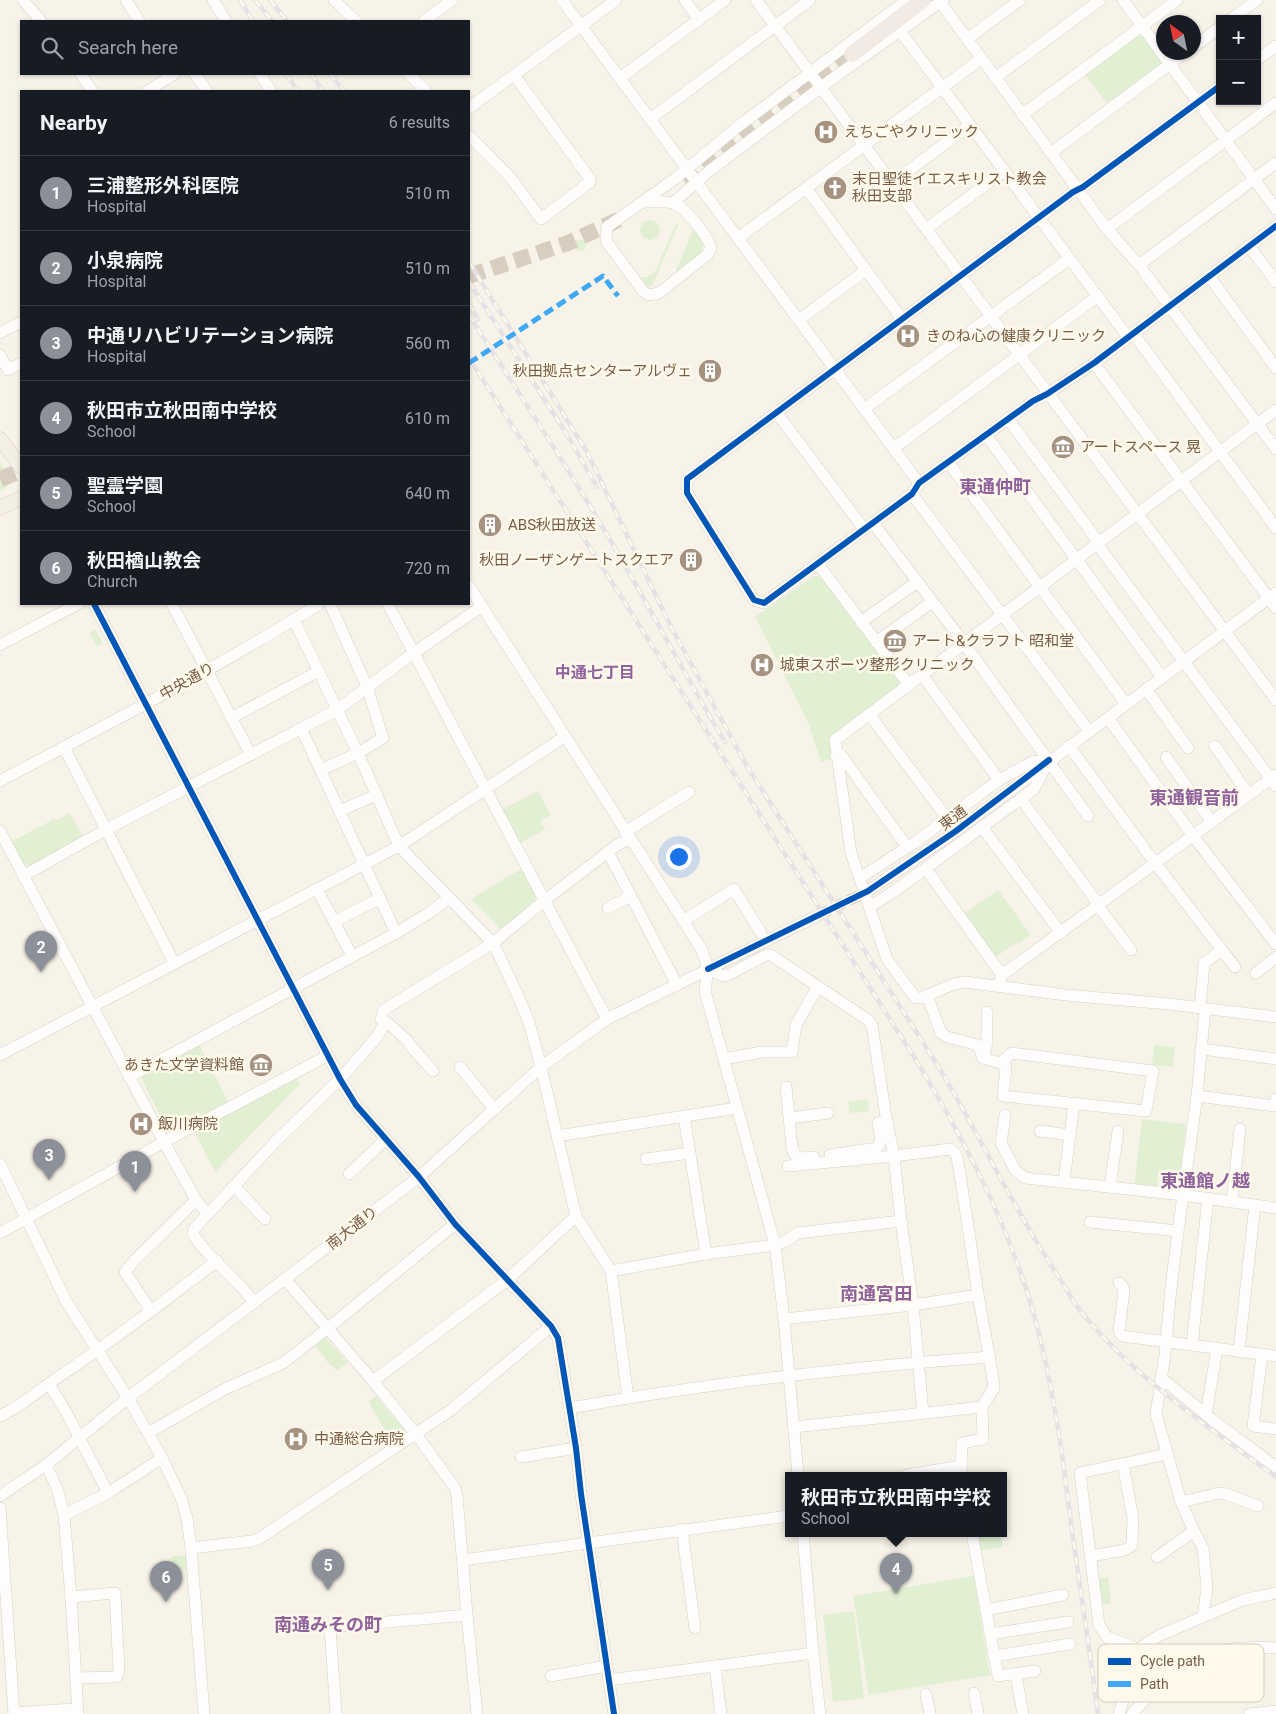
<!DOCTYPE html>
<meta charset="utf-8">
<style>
body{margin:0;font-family:Roboto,"Noto Sans JP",sans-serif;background:#242831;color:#f1f3f6}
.controls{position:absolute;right:15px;top:15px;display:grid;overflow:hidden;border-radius:0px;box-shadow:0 1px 4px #0004}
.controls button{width:45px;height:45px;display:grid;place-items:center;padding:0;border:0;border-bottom:1px solid #363941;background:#171b24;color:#f1f3f6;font:25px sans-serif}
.compass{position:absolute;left:1156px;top:15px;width:45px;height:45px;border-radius:50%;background:#171b24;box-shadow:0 1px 4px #0004;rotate:327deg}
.you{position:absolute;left:678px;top:856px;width:18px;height:18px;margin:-12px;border:4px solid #fff;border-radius:50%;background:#1a73e8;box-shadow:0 0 0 8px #1a73e833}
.badge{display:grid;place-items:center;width:32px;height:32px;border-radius:50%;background:#8c9099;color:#fff;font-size:16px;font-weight:700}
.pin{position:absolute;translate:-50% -41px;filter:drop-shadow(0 1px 2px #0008)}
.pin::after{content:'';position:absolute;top:26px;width:18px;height:15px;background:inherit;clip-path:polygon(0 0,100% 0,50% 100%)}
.popup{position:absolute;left:785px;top:1472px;width:222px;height:65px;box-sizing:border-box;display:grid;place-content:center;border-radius:0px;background:#171b24;filter:drop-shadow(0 1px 4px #0005);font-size:16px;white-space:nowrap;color:#9ea1a6}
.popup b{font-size:19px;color:#f1f3f6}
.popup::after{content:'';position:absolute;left:50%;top:100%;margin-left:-10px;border:10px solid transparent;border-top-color:#171b24}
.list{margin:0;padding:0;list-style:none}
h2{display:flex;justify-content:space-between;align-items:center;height:65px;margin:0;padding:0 20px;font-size:21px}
h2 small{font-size:16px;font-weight:400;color:#9ea1a6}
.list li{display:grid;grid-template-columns:32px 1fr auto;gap:15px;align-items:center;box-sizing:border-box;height:75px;padding:0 20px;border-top:1px solid #363941}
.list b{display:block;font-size:19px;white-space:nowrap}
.list p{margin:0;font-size:16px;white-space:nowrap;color:#9ea1a6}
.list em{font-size:16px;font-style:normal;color:#9ea1a6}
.icon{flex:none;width:28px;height:28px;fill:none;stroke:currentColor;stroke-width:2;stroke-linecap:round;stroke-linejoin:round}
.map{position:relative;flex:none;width:1276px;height:1714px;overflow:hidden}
.search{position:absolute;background:#171b24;box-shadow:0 1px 4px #0004;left:20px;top:20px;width:450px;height:55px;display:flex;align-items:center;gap:12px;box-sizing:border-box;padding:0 18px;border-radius:0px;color:#9ea1a6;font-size:19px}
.panel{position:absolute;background:#171b24;box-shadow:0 1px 4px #0004;left:20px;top:90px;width:450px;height:515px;border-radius:0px}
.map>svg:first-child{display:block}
</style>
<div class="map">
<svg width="1276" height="1714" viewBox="0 0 1276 1714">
<rect width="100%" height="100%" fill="#f8f3e9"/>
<!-- green -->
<g fill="#e1f0d3">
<polygon points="1134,36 1142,36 1162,62 1160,69 1109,106 1083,72"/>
<circle cx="650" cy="230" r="10"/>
<polygon points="676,224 678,225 653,284 649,287 644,286 637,278 646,277 655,272"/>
<polygon points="694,227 703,242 702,252 674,275"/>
<circle cx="580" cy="245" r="6"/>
<polygon points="0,462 10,479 8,486 0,492"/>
<polygon points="814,576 822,577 899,680 898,687 832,737 835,758 821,762 808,722 755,617"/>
<polygon points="96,630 103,644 97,647 89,633"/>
<polygon points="538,791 551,815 540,821 545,830 520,843 503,809"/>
<polygon points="70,813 83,837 29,866 22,863 11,842 54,819 55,821"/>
<polygon points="521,869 536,897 535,903 501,930 471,899"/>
<polygon points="998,890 1031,935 1018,944 1017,942 993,959 962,915"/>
<polygon points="199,1044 228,1102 168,1132 139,1074"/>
<polygon points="1154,1045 1175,1047 1173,1067 1152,1065"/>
<polygon points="295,1074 300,1084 215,1172 193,1129"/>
<polygon points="868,1099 869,1111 850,1113 848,1102"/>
<polygon points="1142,1119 1186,1124 1180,1177 1158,1175 1157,1188 1134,1186"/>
<polygon points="324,1336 348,1363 337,1370 329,1364 315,1345"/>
<polygon points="376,1396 408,1434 394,1444 371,1407 369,1401"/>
<polygon points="977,1533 1000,1533 1003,1547 980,1551"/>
<polygon points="189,1555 190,1569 173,1571 171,1556"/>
<polygon points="974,1576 990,1675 869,1695 853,1596"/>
<polygon points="1108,1577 1111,1604 1103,1605 1099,1578"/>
<polygon points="854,1611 864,1698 833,1702 823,1615"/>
</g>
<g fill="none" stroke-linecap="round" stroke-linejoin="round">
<!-- minor-tunnel -->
<polyline stroke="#d8cec0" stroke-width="11" stroke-dasharray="11 5.5" stroke-linecap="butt" points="819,915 868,891"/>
<!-- highway-tunnel -->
<g stroke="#d8cec0" stroke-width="16" stroke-dasharray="16 8" stroke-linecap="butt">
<polyline points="682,178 852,54"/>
<polyline points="469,276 568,243 620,219"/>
<polyline points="0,479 21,471"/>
</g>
<!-- minor casing -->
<g stroke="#d7d0c8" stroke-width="12">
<g id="minor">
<polyline points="23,0 41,21"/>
<polyline points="126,0 139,21"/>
<polyline points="213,0 226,21"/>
<polyline points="334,0 356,21"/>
<polyline points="562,0 919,483"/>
<polyline points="685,0 699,20"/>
<polyline points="756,0 1276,700"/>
<polyline points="1123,0 1276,209"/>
<polyline points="940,2 1107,229 1139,265 1276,449"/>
<polyline points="1231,19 1257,0"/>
<polyline points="424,21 452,0"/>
<polyline points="900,31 1128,337"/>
<polyline points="967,39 1020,0"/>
<polyline points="1194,47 1220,27"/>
<polyline points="1257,60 1276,46"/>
<polyline points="81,74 92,91"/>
<polyline points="195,74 207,91"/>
<polyline points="260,74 271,91"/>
<polyline points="409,74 426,91"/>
<polyline points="620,78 725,0"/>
<polyline points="995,78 1100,0"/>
<polyline points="1220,86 1083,187 1073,192 687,479 687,493 754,600 764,603 912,494 919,483 1033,401 1047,394 1094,363 1276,226"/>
<polyline points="148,91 174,74"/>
<polyline points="469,108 616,0"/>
<polyline points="1022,115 1177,0"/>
<polyline points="650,119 810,0"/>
<polyline points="469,136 510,177 541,219 590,182 590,179 514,75"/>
<polyline points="1051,153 1186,52"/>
<polyline points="892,183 970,125"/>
<path d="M645,201C653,202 665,201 673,203C686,208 707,235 711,248L707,255L659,293L649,295L643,291L606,241L607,227L676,178L740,125L907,0"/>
<polyline points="673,203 709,171 839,74 943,0"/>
<polyline points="926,229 1004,171"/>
<polyline points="1107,229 1276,103"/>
<polyline points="738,238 981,59"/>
<polyline points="1249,246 1276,282"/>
<polyline points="1139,265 1276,163"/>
<polyline points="866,270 902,319"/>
<polyline points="1209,276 1276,368"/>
<polyline points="799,320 866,270 806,188"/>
<polyline points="0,333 21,322"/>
<polyline points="1133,333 1276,528"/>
<polyline points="0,355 8,370 21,363"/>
<polyline points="1094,363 1276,608"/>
<polyline points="864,409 1069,259"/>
<polyline points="1276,410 835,740 851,853 887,959 908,988 916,998 921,998 954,984 964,982 1066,995 1169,1004 1276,1017"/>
<polyline points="776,412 864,529"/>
<polyline points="1008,419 1094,536 1103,552 1276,786"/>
<polyline points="986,435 1162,677"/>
<polyline points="894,448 1098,296"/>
<polyline points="948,462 1126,704"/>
<polyline points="912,494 1089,731"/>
<polyline points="873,523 964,643 1088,816"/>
<polyline points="818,564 909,685"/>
<polyline points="469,586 702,950 708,969 705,991 775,1245 784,1319 798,1475"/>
<polyline points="94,604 340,1079 356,1105 419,1177 455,1224 551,1326 558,1338 576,1448 581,1494 614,1714"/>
<polyline points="172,604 251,755"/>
<polyline points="388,604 607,1019"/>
<polyline points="294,620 358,753 399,846 493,943 515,989 529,1022 541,1067 576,1216 611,1271 628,1398"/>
<polyline points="861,622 917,582"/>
<polyline points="876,642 932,602"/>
<polyline points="0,645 78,604"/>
<polyline points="922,675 999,780"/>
<polyline points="1146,689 1188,748"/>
<polyline points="869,714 947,818"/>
<polyline points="231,718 319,671"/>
<polyline points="1108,718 1193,836 1276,944"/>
<polyline points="301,728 396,933"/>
<polyline points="1069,746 1155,863 1235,967"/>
<polyline points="1215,746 1249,795"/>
<polyline points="64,747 174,963"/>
<polyline points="836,756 841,755 907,847"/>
<polyline points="1166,757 1212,822"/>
<polyline points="321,770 358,753 383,738 367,687 330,604"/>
<path d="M0,781C107,724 216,669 319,604"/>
<polyline points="1021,799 1099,905"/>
<polyline points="339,811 377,795"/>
<polyline points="982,827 1061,933"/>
<polyline points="0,831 164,1142 196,1200 208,1214"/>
<polyline points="625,832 689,792"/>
<polyline points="608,852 677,985"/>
<polyline points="926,869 1002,975"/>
<polyline points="23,876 107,829 337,710 408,657 482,606"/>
<polyline points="860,878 914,843 999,780 1032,762 1049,760"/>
<polyline points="317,889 352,956"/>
<polyline points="868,891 956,831 1276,593"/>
<polyline points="1098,906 1131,950"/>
<polyline points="870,907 896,890 1034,789 1047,764"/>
<polyline points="608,908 631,896"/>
<polyline points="683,921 734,889 761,933"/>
<polyline points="334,922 380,898"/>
<polyline points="708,969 723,976 730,974 766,955 771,955 868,1020 872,1025 886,1117 894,1156 901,1221 913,1305 923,1413"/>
<polyline points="1256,973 1276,957"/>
<polyline points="998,985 1002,975 1276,775"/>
<polyline points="927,995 941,1033 947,1037 978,1045 983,1058 1000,1063 1012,1053 1153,1071 1146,1111 1003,1096 1006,1067 1000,1063"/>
<polyline points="1200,1008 1204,963 1222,950"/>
<polyline points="381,1019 390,1025 408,1041 409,1044 433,1071"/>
<polyline points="1202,1049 1276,1059"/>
<polyline points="0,1055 399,846 564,737"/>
<polyline points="983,1058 987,1043 987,1012"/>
<polyline points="724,1059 761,1052 792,1052 796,1025 818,986"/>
<polyline points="460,1067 494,1109"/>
<polyline points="129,1077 396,933 429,913 449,898"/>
<polyline points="786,1087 792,1148 795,1155 804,1158 814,1157"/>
<polyline points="1197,1096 1275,1106 1276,1099"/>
<polyline points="1005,1115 1001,1143 1015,1170 1025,1178 1183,1195 1276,1208"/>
<polyline points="684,1116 706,1254"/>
<polyline points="790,1118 828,1113"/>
<polyline points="1040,1131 1070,1135"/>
<polyline points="557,1136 737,1108"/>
<polyline points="830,1155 877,1148 881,1141 878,1123 887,1122"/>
<polyline points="646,1159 690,1153"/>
<polyline points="0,1164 66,1301 128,1398 162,1458 181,1498 187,1518 191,1548 204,1714"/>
<path d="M788,1166L894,1156L950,1149L954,1152L957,1157C965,1203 971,1248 978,1294C983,1325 990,1356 994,1388L982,1407L983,1439L962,1443L961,1466L962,1475"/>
<polyline points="349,1174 386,1139"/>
<polyline points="1064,1182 1074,1103"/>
<polyline points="234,1186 265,1219"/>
<polyline points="1110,1187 1118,1131"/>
<polyline points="1232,1202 1240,1129"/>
<polyline points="1090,1222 1178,1231"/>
<polyline points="0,1233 164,1142 327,1056"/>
<polyline points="611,1271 706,1254 775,1245 784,1242 798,1233 901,1221"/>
<polyline points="285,1279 373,1381 416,1434 455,1488 457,1496 467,1615 477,1714"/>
<polyline points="1119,1283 1123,1287 1124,1291 1119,1331 1122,1336 1276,1356"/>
<path d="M254,1303C237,1277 209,1260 193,1234L194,1229L277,1140L340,1079L377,1037L383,1026L382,1013L385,1009L493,943L545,900L617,845L630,839"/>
<polyline points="151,1311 125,1272 135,1260 196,1200"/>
<polyline points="784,1319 913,1305 978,1295"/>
<polyline points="1192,1345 1208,1198"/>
<polyline points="1239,1351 1255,1205"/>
<polyline points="1262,1354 1253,1426 1276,1429"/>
<polyline points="1161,1378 1214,1421 1276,1467"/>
<polyline points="373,1381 507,1280 576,1216"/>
<polyline points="49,1384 66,1412 108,1493"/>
<path d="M570,1408C709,1383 849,1367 990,1357"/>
<polyline points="1206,1415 1217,1349"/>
<path d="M0,1416C22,1406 38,1391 57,1378C112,1342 164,1301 217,1261"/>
<polyline points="794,1427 982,1407"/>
<polyline points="148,1433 225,1389 283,1363 327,1329 455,1224"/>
<polyline points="521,1457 576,1448"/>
<polyline points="46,1465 57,1488 64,1515 71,1597 78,1714"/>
<polyline points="907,1475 961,1466"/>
<polyline points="0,1496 46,1465 128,1398 419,1177 541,1067 607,1019 819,915"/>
<polyline points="1181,1502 1219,1493 1226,1494 1258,1506"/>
<polyline points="0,1508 14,1714"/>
<polyline points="64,1515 108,1493 162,1458"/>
<polyline points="682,1529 695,1628"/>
<polyline points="803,1533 813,1653 820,1714"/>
<polyline points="972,1533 998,1676 1035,1671"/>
<polyline points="191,1548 252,1541 260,1538 451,1410 551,1326"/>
<polyline points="1091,1556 1125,1550 1132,1545 1133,1518 1123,1464"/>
<polyline points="1157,1557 1194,1531"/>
<polyline points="463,1560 788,1516"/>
<polyline points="71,1597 115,1593 119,1670 117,1677 76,1678"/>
<polyline points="986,1610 1063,1595"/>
<polyline points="1203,1616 1207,1588 1203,1548 1194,1531 1181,1502 1156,1414 1165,1354 1171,1288 1178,1231 1197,1096 1205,1008"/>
<polyline points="990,1634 1068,1622"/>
<polyline points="1138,1649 1107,1637 1099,1625 1080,1473 1167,1454"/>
<polyline points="994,1656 1070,1644"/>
<polyline points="715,1666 721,1714"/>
<polyline points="551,1676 607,1666"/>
<polyline points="609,1680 813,1653"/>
<polyline points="1017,1681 1023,1714"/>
<polyline points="974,1693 978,1714"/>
<polyline points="926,1694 930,1714"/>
<polyline points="14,1713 73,1709 78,1707"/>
<polyline points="336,1714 330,1627 467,1615"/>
<polyline points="1119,1714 1138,1649 1158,1636 1243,1600 1276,1593"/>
<path d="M1132,1714C1148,1696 1167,1671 1188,1659C1207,1649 1254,1646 1276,1648"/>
<polyline points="1249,1714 1276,1711"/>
</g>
</g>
<!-- major casing -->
<g stroke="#d7cec4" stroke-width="15">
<g id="major">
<polyline points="0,439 21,467"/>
<polyline points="0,508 21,498"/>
</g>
</g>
<!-- highway casing -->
<g stroke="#d7cec4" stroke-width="18">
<polyline id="highway" points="852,54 923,0"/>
</g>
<!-- minor -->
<use href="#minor" stroke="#fefdfc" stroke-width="11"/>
<!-- major -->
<use href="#major" stroke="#f3efe4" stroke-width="14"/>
<!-- highway -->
<use href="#highway" stroke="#f2eae3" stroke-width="16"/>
<!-- rail casing -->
<g stroke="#e5e1e5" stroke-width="4.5">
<g id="rail">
<polyline points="240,0 253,21"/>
<polyline points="255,0 272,21"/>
<polyline points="270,0 287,21"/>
<polyline points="286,74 298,91"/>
<polyline points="311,74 323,91"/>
<polyline points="330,74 344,91"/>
<path d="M469,262L587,452L672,629L748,768L938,1066C979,1134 1012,1206 1056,1273C1064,1284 1070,1297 1078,1308C1132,1376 1207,1426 1276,1477"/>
<polyline points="469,282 566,433 597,487"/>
<polyline points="469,304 478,319"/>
<path d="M469,315C514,386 561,456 603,528C645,598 683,672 725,742"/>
<path d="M469,358L909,1049C960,1131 1006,1218 1033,1311C1053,1383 1063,1457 1072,1531C1081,1592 1090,1653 1098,1714"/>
</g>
</g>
<!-- rail -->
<use href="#rail" stroke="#fff9eb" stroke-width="2.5" stroke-dasharray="8" stroke-linecap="butt"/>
<!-- quiet -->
<polyline stroke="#3fa9f5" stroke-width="5" stroke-dasharray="10 5" stroke-linecap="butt" points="469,363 603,276 618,296"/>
<!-- cycleway casing -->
<g stroke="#fff9eb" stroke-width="9">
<g id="cycleway">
<polyline points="1220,86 1083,187 1073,192 687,479 687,493 754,600 764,603 912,494 919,483 1033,401 1047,394 1094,363 1276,226"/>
<polyline points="94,604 340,1079 356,1105 419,1177 455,1224 551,1326 558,1338 576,1448 581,1494 614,1714"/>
<polyline points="708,969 868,891 956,831 1049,760"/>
</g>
</g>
<!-- cycleway -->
<use href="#cycleway" stroke="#0057b8" stroke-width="6"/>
</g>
<!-- icons -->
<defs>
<g id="hospital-disc" transform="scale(1.25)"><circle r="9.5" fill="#a59280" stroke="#fff9eb"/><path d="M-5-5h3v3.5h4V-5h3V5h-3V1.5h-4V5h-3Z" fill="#fff"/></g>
<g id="church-disc" transform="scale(1.25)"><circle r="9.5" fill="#a59280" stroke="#fff9eb"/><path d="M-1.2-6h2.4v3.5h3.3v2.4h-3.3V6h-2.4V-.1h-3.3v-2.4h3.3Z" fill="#fff"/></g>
<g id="building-disc" transform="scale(1.25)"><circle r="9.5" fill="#a59280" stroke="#fff9eb"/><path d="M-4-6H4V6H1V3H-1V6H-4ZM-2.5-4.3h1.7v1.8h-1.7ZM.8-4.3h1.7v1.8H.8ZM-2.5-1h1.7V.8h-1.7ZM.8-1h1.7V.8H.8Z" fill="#fff"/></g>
<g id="museum-disc" transform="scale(1.25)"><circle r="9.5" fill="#a59280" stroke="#fff9eb"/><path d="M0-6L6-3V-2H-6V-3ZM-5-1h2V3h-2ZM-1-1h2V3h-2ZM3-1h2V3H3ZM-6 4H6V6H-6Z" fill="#fff"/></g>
</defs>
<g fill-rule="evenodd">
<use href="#hospital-disc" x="826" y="132"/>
<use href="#church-disc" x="835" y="188"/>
<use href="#hospital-disc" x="908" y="336"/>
<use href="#building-disc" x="710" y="371"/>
<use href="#museum-disc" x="1063" y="447"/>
<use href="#building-disc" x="490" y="525"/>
<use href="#building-disc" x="691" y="560"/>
<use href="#museum-disc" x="895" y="641"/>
<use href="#hospital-disc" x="762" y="665"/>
<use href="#museum-disc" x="261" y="1065"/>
<use href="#hospital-disc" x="141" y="1124"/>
<use href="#hospital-disc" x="296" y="1439"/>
</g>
<g text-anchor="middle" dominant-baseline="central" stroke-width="5" stroke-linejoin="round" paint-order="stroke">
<!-- poi labels -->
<g font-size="15" fill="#785e47" stroke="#fff9eb" text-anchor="start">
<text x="844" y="132">えちごやクリニック</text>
<text x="852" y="179">末日聖徒イエスキリスト教会<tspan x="852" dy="17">秋田支部</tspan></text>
<text x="926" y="336">きのね心の健康クリニック</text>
<text x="692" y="371" text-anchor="end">秋田拠点センターアルヴェ</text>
<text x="1080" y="447">アートスペース 晃</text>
<text x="508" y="525">ABS秋田放送</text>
<text x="674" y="560" text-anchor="end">秋田ノーザンゲートスクエア</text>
<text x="912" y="641">アート&amp;クラフト 昭和堂</text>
<text x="780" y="665">城東スポーツ整形クリニック</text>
<text x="244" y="1065" text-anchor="end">あきた文学資料館</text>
<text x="158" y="1124">飯川病院</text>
<text x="314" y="1439">中通総合病院</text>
</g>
<!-- street labels -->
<g font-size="15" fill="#785e47" stroke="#fff9eb">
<text transform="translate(187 681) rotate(-29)">中央通り</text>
<text transform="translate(953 818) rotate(-37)">東通</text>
<text transform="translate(352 1228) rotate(-38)">南大通り</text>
</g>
<!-- neighbourhood labels -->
<g font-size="16" font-weight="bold" fill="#8f629c" stroke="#fff9eb">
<text x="595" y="672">中通七丁目</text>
</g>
<!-- quarter labels -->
<g font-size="18" font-weight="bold" fill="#8f629c" stroke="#fff9eb">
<text x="995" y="486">東通仲町</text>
<text x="1194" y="797">東通観音前</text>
<text x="1205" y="1180">東通館ノ越</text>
<text x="876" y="1293">南通宮田</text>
<text x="328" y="1624">南通みその町</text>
</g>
</g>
<!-- legend -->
<rect x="1098" y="1644" width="166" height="58" rx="8" fill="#fff9eb" stroke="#d6caba" stroke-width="1"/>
<rect x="1108" y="1658" width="23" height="7" fill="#0057b8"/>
<rect x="1108" y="1681" width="23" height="6" fill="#3fa9f5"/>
<g font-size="14" fill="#785e47">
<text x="1140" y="1666">Cycle path</text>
<text x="1140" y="1689">Path</text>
</g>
</svg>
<div class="controls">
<button>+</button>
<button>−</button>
</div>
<svg class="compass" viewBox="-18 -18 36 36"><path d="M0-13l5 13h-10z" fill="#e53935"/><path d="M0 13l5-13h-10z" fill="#9ea1a6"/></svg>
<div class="you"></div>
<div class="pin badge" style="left:135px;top:1192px">1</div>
<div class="pin badge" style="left:41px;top:972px">2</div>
<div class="pin badge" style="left:49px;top:1180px">3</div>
<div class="pin badge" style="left:896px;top:1594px">4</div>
<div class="popup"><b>秋田市立秋田南中学校</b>School</div>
<div class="pin badge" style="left:328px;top:1590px">5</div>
<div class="pin badge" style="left:166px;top:1602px">6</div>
<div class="search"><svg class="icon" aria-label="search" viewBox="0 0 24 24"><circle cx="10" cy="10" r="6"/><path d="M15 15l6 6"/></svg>Search here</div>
<section class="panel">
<h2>Nearby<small>6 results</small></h2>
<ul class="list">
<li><span class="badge">1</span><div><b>三浦整形外科医院</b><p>Hospital</p></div><em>510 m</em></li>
<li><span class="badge">2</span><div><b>小泉病院</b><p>Hospital</p></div><em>510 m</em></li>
<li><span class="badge">3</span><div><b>中通リハビリテーション病院</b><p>Hospital</p></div><em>560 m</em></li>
<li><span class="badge">4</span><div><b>秋田市立秋田南中学校</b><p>School</p></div><em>610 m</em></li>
<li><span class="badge">5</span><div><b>聖霊学園</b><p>School</p></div><em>640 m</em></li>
<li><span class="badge">6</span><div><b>秋田楢山教会</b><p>Church</p></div><em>720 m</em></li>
</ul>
</section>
</div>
